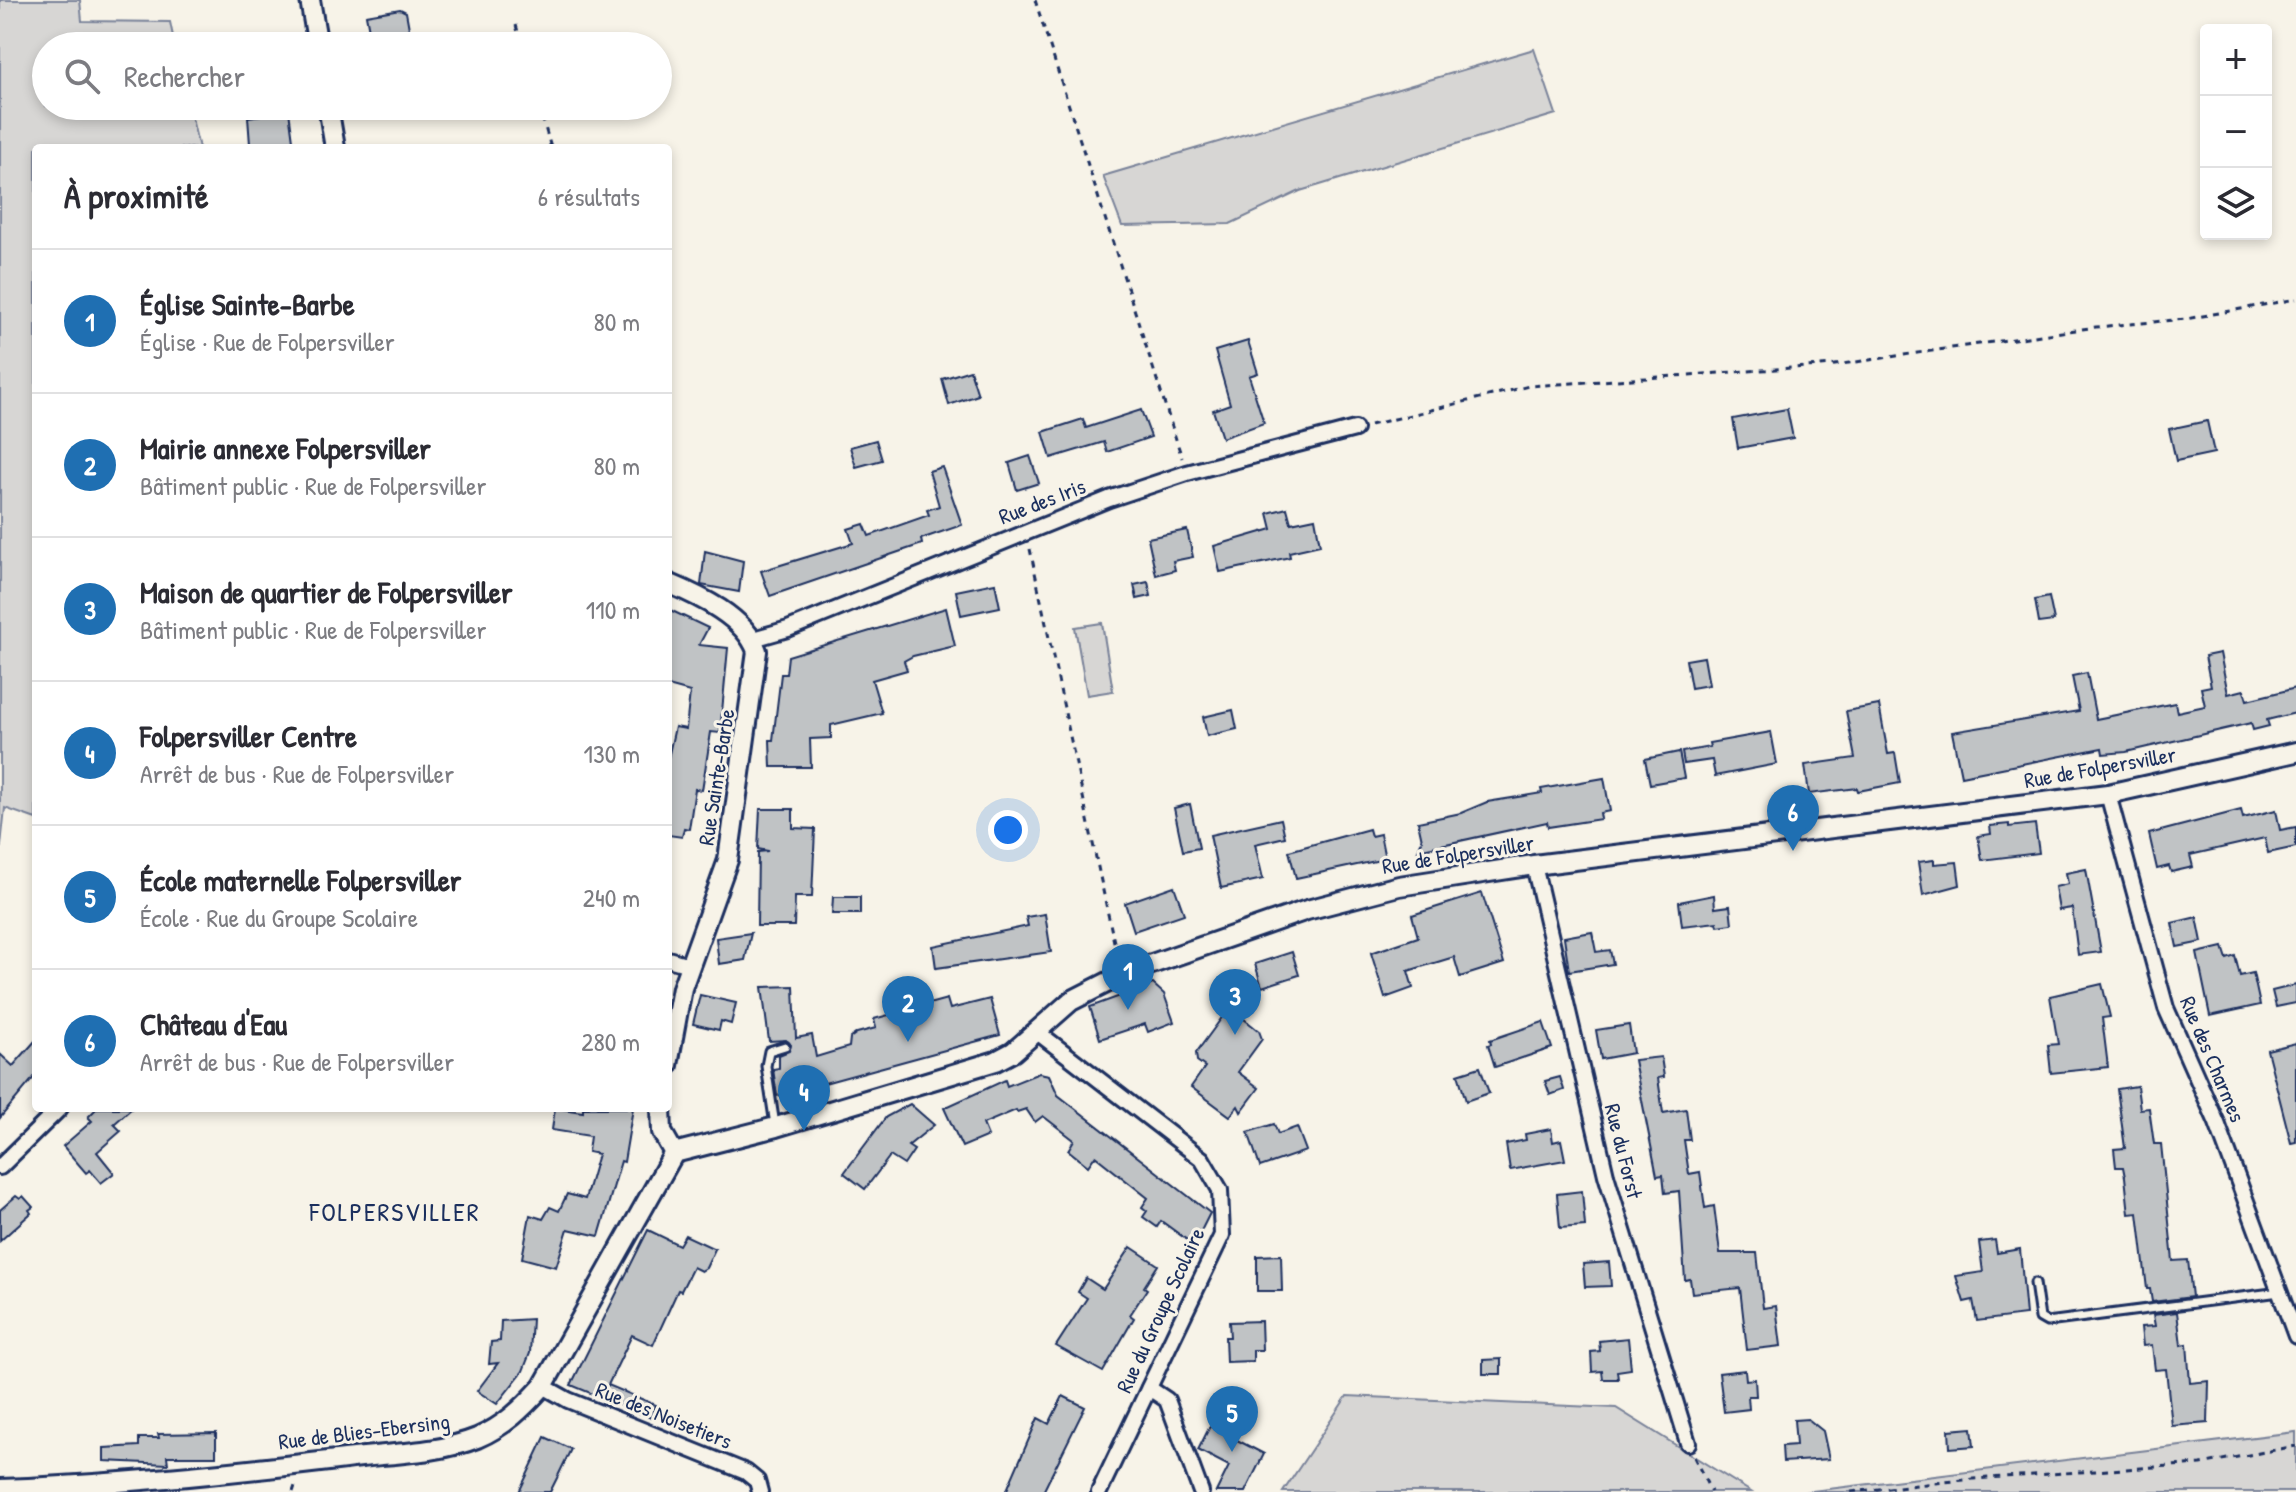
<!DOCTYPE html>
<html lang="fr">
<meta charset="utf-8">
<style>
body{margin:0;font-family:"Patrick Hand",sans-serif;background:#f7f7f7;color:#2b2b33}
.controls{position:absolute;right:24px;top:24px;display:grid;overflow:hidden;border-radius:8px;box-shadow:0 4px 12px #0003}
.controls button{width:72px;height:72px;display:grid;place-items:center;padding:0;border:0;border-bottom:2px solid #e1e1e2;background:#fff;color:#2b2b33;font:40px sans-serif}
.you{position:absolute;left:1008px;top:830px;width:28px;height:28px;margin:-20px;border:6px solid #fff;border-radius:50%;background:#1a73e8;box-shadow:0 0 0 12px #1a73e833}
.badge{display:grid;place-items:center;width:52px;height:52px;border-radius:50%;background:#1f6fb2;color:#fff;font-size:26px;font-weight:700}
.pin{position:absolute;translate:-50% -66px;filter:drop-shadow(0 2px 4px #0008)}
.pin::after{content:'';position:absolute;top:42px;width:28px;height:24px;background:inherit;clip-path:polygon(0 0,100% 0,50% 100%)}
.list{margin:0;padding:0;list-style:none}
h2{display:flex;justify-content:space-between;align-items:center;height:104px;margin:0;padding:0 32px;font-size:34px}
h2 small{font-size:26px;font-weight:400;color:#7c7c81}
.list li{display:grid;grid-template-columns:52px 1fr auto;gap:24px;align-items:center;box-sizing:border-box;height:144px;padding:0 32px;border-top:2px solid #e1e1e2}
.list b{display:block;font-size:30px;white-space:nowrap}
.list p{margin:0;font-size:26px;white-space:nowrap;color:#7c7c81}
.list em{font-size:26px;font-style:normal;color:#7c7c81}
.icon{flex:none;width:44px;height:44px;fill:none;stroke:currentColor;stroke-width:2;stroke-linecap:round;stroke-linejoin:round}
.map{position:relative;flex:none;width:2296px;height:1492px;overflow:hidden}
.search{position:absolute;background:#fff;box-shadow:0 4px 12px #0003;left:32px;top:32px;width:640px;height:88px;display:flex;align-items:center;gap:20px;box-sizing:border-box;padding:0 28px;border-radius:44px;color:#7c7c81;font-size:30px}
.panel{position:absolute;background:#fff;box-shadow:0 4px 12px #0003;left:32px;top:144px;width:640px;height:968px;border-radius:8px}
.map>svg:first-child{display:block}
</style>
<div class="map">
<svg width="2296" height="1492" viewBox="0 0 2296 1492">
<rect width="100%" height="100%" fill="#f7f3e8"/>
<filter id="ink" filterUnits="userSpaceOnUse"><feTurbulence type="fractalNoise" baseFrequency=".0125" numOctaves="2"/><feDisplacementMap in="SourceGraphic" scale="16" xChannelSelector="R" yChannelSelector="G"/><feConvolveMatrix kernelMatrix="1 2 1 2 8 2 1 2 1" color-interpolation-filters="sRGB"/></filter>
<g filter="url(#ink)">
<!-- green -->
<g fill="#d7d6d4" stroke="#798299" stroke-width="2">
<polygon points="0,0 80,0 82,21 170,22 175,46 46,46 46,106 189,106 199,148 36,148 36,819 5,808 0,855"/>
<polygon points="1534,49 1556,114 1300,191 1230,224 1122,226 1103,176"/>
<polygon points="1102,623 1113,691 1087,695 1075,627"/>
<polygon points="1347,1396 1616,1408 1751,1492 1283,1492"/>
<polygon points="2296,1432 2296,1492 1804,1492"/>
</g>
<!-- building -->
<g fill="#c0c3c5" stroke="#1b2f5e" stroke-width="2">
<polygon points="400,9 406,12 410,34 371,41 366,15"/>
<polygon points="289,111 294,148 250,144 248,117"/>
<polygon points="1248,341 1258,373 1249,376 1264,423 1222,438 1213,410 1230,404 1215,351"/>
<polygon points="970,370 978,395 949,405 942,379"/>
<polygon points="1787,409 1793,438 1738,448 1733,419"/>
<polygon points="1141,410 1151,437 1107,452 1104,442 1051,458 1043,432 1083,419 1086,428"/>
<polygon points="2207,421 2214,453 2176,461 2169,429"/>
<polygon points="876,440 882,460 856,467 850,447"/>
<polygon points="1030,456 1039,483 1017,490 1009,463"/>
<polygon points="942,467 962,525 921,539 922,544 770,596 761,571 853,543 848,529 864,524 869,536 929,515 927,510 939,506 929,471"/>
<polygon points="1287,508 1291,523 1315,518 1320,545 1289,552 1290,557 1220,572 1214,546 1272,529 1268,513"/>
<polygon points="1187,530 1193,557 1173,561 1175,570 1156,575 1148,538"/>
<polygon points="705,551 743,561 739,592 701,585"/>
<polygon points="1148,582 1151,596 1137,599 1134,585"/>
<polygon points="995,583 1000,607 961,615 956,591"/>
<polygon points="2049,597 2054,621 2039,623 2035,600"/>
<polygon points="946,608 955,646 913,656 904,661 907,670 872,680 882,713 831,725 831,738 810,739 811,767 771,767 770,740 773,740 781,674 786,674 788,656"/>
<polygon points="668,609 708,628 699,645 728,648 720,733 711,732 702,790 695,789 689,829 684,828 682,837 668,835 668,758 675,727 686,729 690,692 668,686"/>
<polygon points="2220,653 2228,694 2244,690 2247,700 2296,688 2296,713 2267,720 2269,726 2253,730 2251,723 2126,752 2103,754 2102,748 1961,776 1952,732 2079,711 2072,676 2087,673 2096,719 2175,703 2177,712 2205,706 2201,688 2211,686 2205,656"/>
<polygon points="1704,657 1709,685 1691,688 1686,660"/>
<polygon points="1879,705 1888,754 1895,753 1900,783 1858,791 1857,788 1809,794 1805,765 1855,758 1846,711"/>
<polygon points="1233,710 1237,729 1207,736 1203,717"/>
<polygon points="1771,732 1777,764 1715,776 1712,760 1684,764 1682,752 1710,747 1709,743"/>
<polygon points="1679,752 1684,778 1650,784 1645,759"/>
<polygon points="1604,778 1610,811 1600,813 1601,819 1548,827 1547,822 1418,850 1422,840 1418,822 1461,813 1487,802 1542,793 1541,789"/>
<polygon points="1190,804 1199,848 1183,851 1174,808"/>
<polygon points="760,809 793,809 793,828 815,829 812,897 795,897 794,926 757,926 758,852 768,851 758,849"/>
<polygon points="2241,810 2243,818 2276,810 2280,830 2296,827 2296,847 2268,853 2265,838 2190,855 2193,867 2171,872 2169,866 2157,869 2149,834"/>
<polygon points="1281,819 1285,837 1255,844 1263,879 1221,888 1210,835"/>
<polygon points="2009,824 2009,827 2035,824 2039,853 1982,860 1978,836 1991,834 1990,826"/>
<polygon points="1369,829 1371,836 1380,834 1385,859 1296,878 1289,851"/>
<polygon points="1934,860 1934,864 1957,862 1960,885 1923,895 1918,862"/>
<polygon points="2086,869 2101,952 2078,955 2072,908 2059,910 2055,887 2068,884 2066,873"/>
<polygon points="1174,886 1184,914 1134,931 1125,903"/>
<polygon points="1482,893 1504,963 1460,977 1454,957 1408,971 1413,988 1385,998 1371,953 1418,937 1412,915"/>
<polygon points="1714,895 1715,908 1730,906 1732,924 1718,926 1717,922 1682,926 1679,902"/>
<polygon points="833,897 860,897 860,914 832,914"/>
<polygon points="1045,914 1051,952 936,968 933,946 1028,926 1026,917"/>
<polygon points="2197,917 2202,942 2177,947 2172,923"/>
<polygon points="1592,932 1596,952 1610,950 1613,964 1569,971 1564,937"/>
<polygon points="751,933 745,960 719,964 716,938"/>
<polygon points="2223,947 2227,959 2235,956 2240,976 2253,973 2260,1005 2210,1016 2197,953"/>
<polygon points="1292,952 1299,975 1262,987 1255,964"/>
<polygon points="1153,984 1164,994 1174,1022 1148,1032 1145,1024 1100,1039 1090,1007"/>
<polygon points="2102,984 2110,1017 2102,1018 2108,1067 2051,1073 2048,1045 2058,1044 2050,996"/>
<polygon points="2296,985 2296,1003 2276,1007 2272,991"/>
<polygon points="794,986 796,1038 812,1035 816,1057 849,1047 850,1038 857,1033 876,1028 874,1019 947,999 950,1009 990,999 1000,1035 777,1096 773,1069 779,1068 779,1055 789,1051 791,1045 786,1040 769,1041 762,987"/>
<polygon points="700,995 736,1003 731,1024 721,1021 719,1030 693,1024"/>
<polygon points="1226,1012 1235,1018 1244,1019 1259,1031 1262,1039 1238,1072 1259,1088 1241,1112 1238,1106 1230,1116 1191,1087 1205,1067 1197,1061 1196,1053"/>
<polygon points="1543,1022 1552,1048 1495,1067 1488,1045 1491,1044 1490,1040"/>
<polygon points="1629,1025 1633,1053 1601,1059 1596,1030"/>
<polygon points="36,1040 36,1075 0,1118 0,1054 13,1066"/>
<polygon points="2296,1043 2296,1142 2291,1143 2267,1050"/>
<polygon points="1661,1057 1664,1077 1658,1078 1663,1113 1686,1109 1690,1140 1684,1140 1689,1174 1700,1172 1705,1208 1714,1206 1720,1253 1757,1253 1763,1308 1776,1306 1781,1346 1747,1350 1740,1288 1692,1293 1690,1279 1685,1280 1679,1191 1665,1193 1663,1175 1657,1176 1634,1060"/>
<polygon points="1480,1067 1489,1093 1466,1101 1458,1074"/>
<polygon points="1039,1073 1049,1075 1058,1095 1210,1213 1194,1245 1161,1221 1157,1227 1143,1217 1147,1211 1142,1207 1148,1198 1095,1156 1088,1166 1068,1150 1074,1140 1043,1116 1035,1122 1026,1109 1017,1112 1016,1110 983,1124 988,1136 962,1147 944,1108 1005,1080 1007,1086"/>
<polygon points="1560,1077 1564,1090 1550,1095 1545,1081"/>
<polygon points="2137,1086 2140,1109 2149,1108 2154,1144 2161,1144 2173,1261 2188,1260 2192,1297 2152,1302 2150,1289 2147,1289 2138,1213 2129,1214 2125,1177 2123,1167 2116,1167 2114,1149 2125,1148 2117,1089"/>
<polygon points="910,1104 934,1125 908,1146 914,1150 904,1165 890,1156 865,1189 844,1173 886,1117"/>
<polygon points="97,1108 132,1108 114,1124 121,1131 97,1152 114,1173 101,1183 90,1170 86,1173 63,1146 92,1121 88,1117"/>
<polygon points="555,1108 583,1112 583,1108 633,1108 624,1162 621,1161 599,1236 568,1229 556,1267 522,1258 530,1215 543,1219 550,1207 559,1211 567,1194 585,1199 598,1154 588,1152 590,1136 552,1130"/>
<polygon points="1274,1124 1278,1134 1297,1127 1306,1151 1260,1167 1248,1132"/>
<polygon points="1551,1129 1553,1142 1561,1140 1565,1160 1510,1170 1506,1144 1526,1140 1525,1134"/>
<polygon points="1582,1191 1585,1226 1560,1228 1557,1194"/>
<polygon points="16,1196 20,1199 23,1196 33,1207 29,1210 31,1213 0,1241 0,1210"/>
<polygon points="648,1230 679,1245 685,1235 715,1249 706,1268 701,1271 693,1267 681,1291 678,1290 653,1345 632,1335 608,1385 656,1405 651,1418 571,1385"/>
<polygon points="1995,1240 1997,1253 2020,1249 2026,1315 1977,1321 1973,1300 1964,1302 1956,1276 1983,1272 1979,1242"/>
<polygon points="1131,1247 1158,1265 1144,1287 1147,1289 1130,1315 1134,1318 1103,1372 1056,1346 1087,1298 1078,1292 1086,1278 1103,1289"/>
<polygon points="1281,1255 1282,1291 1257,1291 1257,1256"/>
<polygon points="1609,1262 1611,1286 1585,1287 1583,1264"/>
<polygon points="2177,1312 2181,1345 2187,1344 2190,1383 2209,1381 2208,1423 2172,1426 2166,1369 2155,1370 2152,1345 2143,1346 2141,1327 2155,1326 2153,1315"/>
<polygon points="532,1319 530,1353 523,1371 497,1404 477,1391 498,1363 489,1364 491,1342 500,1341 501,1321"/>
<polygon points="1261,1321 1262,1350 1253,1350 1253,1361 1226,1362 1225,1337 1230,1337 1229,1322"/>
<polygon points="1628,1338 1631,1369 1617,1371 1618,1379 1603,1379 1602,1371 1592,1372 1591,1352 1600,1351 1599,1341"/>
<polygon points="1501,1359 1501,1374 1483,1374 1483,1360"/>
<polygon points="1745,1370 1746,1380 1755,1379 1756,1396 1748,1396 1749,1409 1724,1412 1719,1373"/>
<polygon points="1063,1396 1085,1407 1043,1492 1006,1492 1038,1418 1049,1424"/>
<polygon points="1808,1419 1823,1431 1829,1459 1783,1462 1782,1446 1796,1445 1794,1420"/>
<polygon points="1210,1426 1264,1454 1245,1492 1216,1492 1229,1466 1198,1450"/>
<polygon points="1972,1428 1974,1446 1950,1448 1949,1430"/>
<polygon points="216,1433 216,1456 167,1456 168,1464 104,1461 104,1448 139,1446 139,1438 159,1438 158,1434"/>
<polygon points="545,1437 571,1449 557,1478 550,1492 519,1492"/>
</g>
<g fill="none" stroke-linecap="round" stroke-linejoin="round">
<!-- service casing -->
<g stroke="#1b2f5e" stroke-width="13">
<g id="service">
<polyline points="775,1125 766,1066 769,1051 785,1046"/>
<polyline points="2035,1283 2040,1318 2047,1322 2280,1292"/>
</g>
</g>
<!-- minor casing -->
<g stroke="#1b2f5e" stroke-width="20">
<g id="minor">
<polyline points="753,639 788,629 1109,499 1187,473 1355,429"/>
<polyline points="2108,794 2166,1008 2217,1123 2296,1336"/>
<polyline points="1534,865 1606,1175 1688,1443"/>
<polyline points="668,959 689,965"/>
<polyline points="1036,1031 1202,1159 1220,1190 1222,1235 1099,1492"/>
<polyline points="0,1167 60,1108"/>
<polyline points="543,1386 568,1400 746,1472 757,1481 760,1492"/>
<polyline points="1149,1388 1167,1400 1201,1492"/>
</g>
</g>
<!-- tertiary casing -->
<g stroke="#1b2f5e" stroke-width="24">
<g id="tertiary">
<polyline points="310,0 318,46"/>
<polyline points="328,106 335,148"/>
<path d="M668,583C699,596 745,617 757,651L728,860L682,988L668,1065"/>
<polyline points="661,1108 662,1132 674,1153"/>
<polyline points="674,1153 776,1127 996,1061 1013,1052 1071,1001 1126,973 1307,910 1399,886 1534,865 2108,794 2296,752"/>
<path d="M0,1489C116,1485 230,1473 345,1459C388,1453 437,1454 477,1438C505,1426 523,1408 543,1386L674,1153"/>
</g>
</g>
<!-- path -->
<g stroke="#1b2f5e" stroke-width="3" stroke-dasharray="6 6" stroke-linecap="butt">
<polyline points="1035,0 1182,458"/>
<polyline points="516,25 522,46"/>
<polyline points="539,106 551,148"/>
<polyline points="1370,425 1529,386 1835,365 2096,327 2186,319 2296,299"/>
<polyline points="668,547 668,567"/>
<polyline points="1030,549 1117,956"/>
<polyline points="1694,1457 1711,1492"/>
<polyline points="293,1492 296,1483"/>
<polyline points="1851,1492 1973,1479 2201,1464 2296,1446"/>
</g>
<!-- service -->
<use href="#service" stroke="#f7f3e8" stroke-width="7"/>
<!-- minor -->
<use href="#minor" stroke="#f7f3e8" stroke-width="14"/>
<!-- tertiary -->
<use href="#tertiary" stroke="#f7f3e8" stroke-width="18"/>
</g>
</g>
<g text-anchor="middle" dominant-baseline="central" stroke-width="6" stroke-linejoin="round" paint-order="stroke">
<!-- street labels -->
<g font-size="22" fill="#1b2f5e" stroke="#f7f3e8">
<text transform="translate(1042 501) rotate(-21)">Rue des Iris</text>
<text transform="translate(2100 767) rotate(-10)">Rue de Folpersviller</text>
<text transform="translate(716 777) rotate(-81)">Rue Sainte-Barbe</text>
<text transform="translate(1458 854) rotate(-9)">Rue de Folpersviller</text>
<text transform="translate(2213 1059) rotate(67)">Rue des Charmes</text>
<text transform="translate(1624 1151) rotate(76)">Rue du Forst</text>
<text transform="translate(1160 1310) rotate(-65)">Rue du Groupe Scolaire</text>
<text transform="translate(664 1415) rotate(22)">Rue des Noisetiers</text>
<text transform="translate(364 1431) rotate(-7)">Rue de Blies-Ebersing</text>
</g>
<!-- quarter labels -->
<g font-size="26" letter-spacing="2" fill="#1b2f5e" stroke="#f7f3e8">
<text x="395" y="1211">FOLPERSVILLER</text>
</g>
</g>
</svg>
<div class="controls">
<button>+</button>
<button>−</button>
<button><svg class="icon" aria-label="layers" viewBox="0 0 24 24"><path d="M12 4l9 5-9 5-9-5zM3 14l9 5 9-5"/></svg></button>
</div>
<div class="you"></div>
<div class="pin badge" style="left:1128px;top:1010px">1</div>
<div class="pin badge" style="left:908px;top:1042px">2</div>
<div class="pin badge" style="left:1235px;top:1035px">3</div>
<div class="pin badge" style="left:804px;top:1131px">4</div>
<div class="pin badge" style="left:1232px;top:1452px">5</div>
<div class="pin badge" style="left:1793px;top:851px">6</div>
<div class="search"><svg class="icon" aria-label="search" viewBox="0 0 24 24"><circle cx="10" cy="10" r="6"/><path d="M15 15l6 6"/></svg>Rechercher</div>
<section class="panel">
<h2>À proximité<small>6 résultats</small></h2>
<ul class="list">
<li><span class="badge">1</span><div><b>Église Sainte-Barbe</b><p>Église · Rue de Folpersviller</p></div><em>80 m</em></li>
<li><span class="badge">2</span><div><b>Mairie annexe Folpersviller</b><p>Bâtiment public · Rue de Folpersviller</p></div><em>80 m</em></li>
<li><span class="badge">3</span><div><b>Maison de quartier de Folpersviller</b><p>Bâtiment public · Rue de Folpersviller</p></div><em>110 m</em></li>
<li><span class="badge">4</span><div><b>Folpersviller Centre</b><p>Arrêt de bus · Rue de Folpersviller</p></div><em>130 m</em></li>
<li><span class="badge">5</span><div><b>École maternelle Folpersviller</b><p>École · Rue du Groupe Scolaire</p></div><em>240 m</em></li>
<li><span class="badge">6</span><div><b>Château d'Eau</b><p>Arrêt de bus · Rue de Folpersviller</p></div><em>280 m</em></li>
</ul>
</section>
</div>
